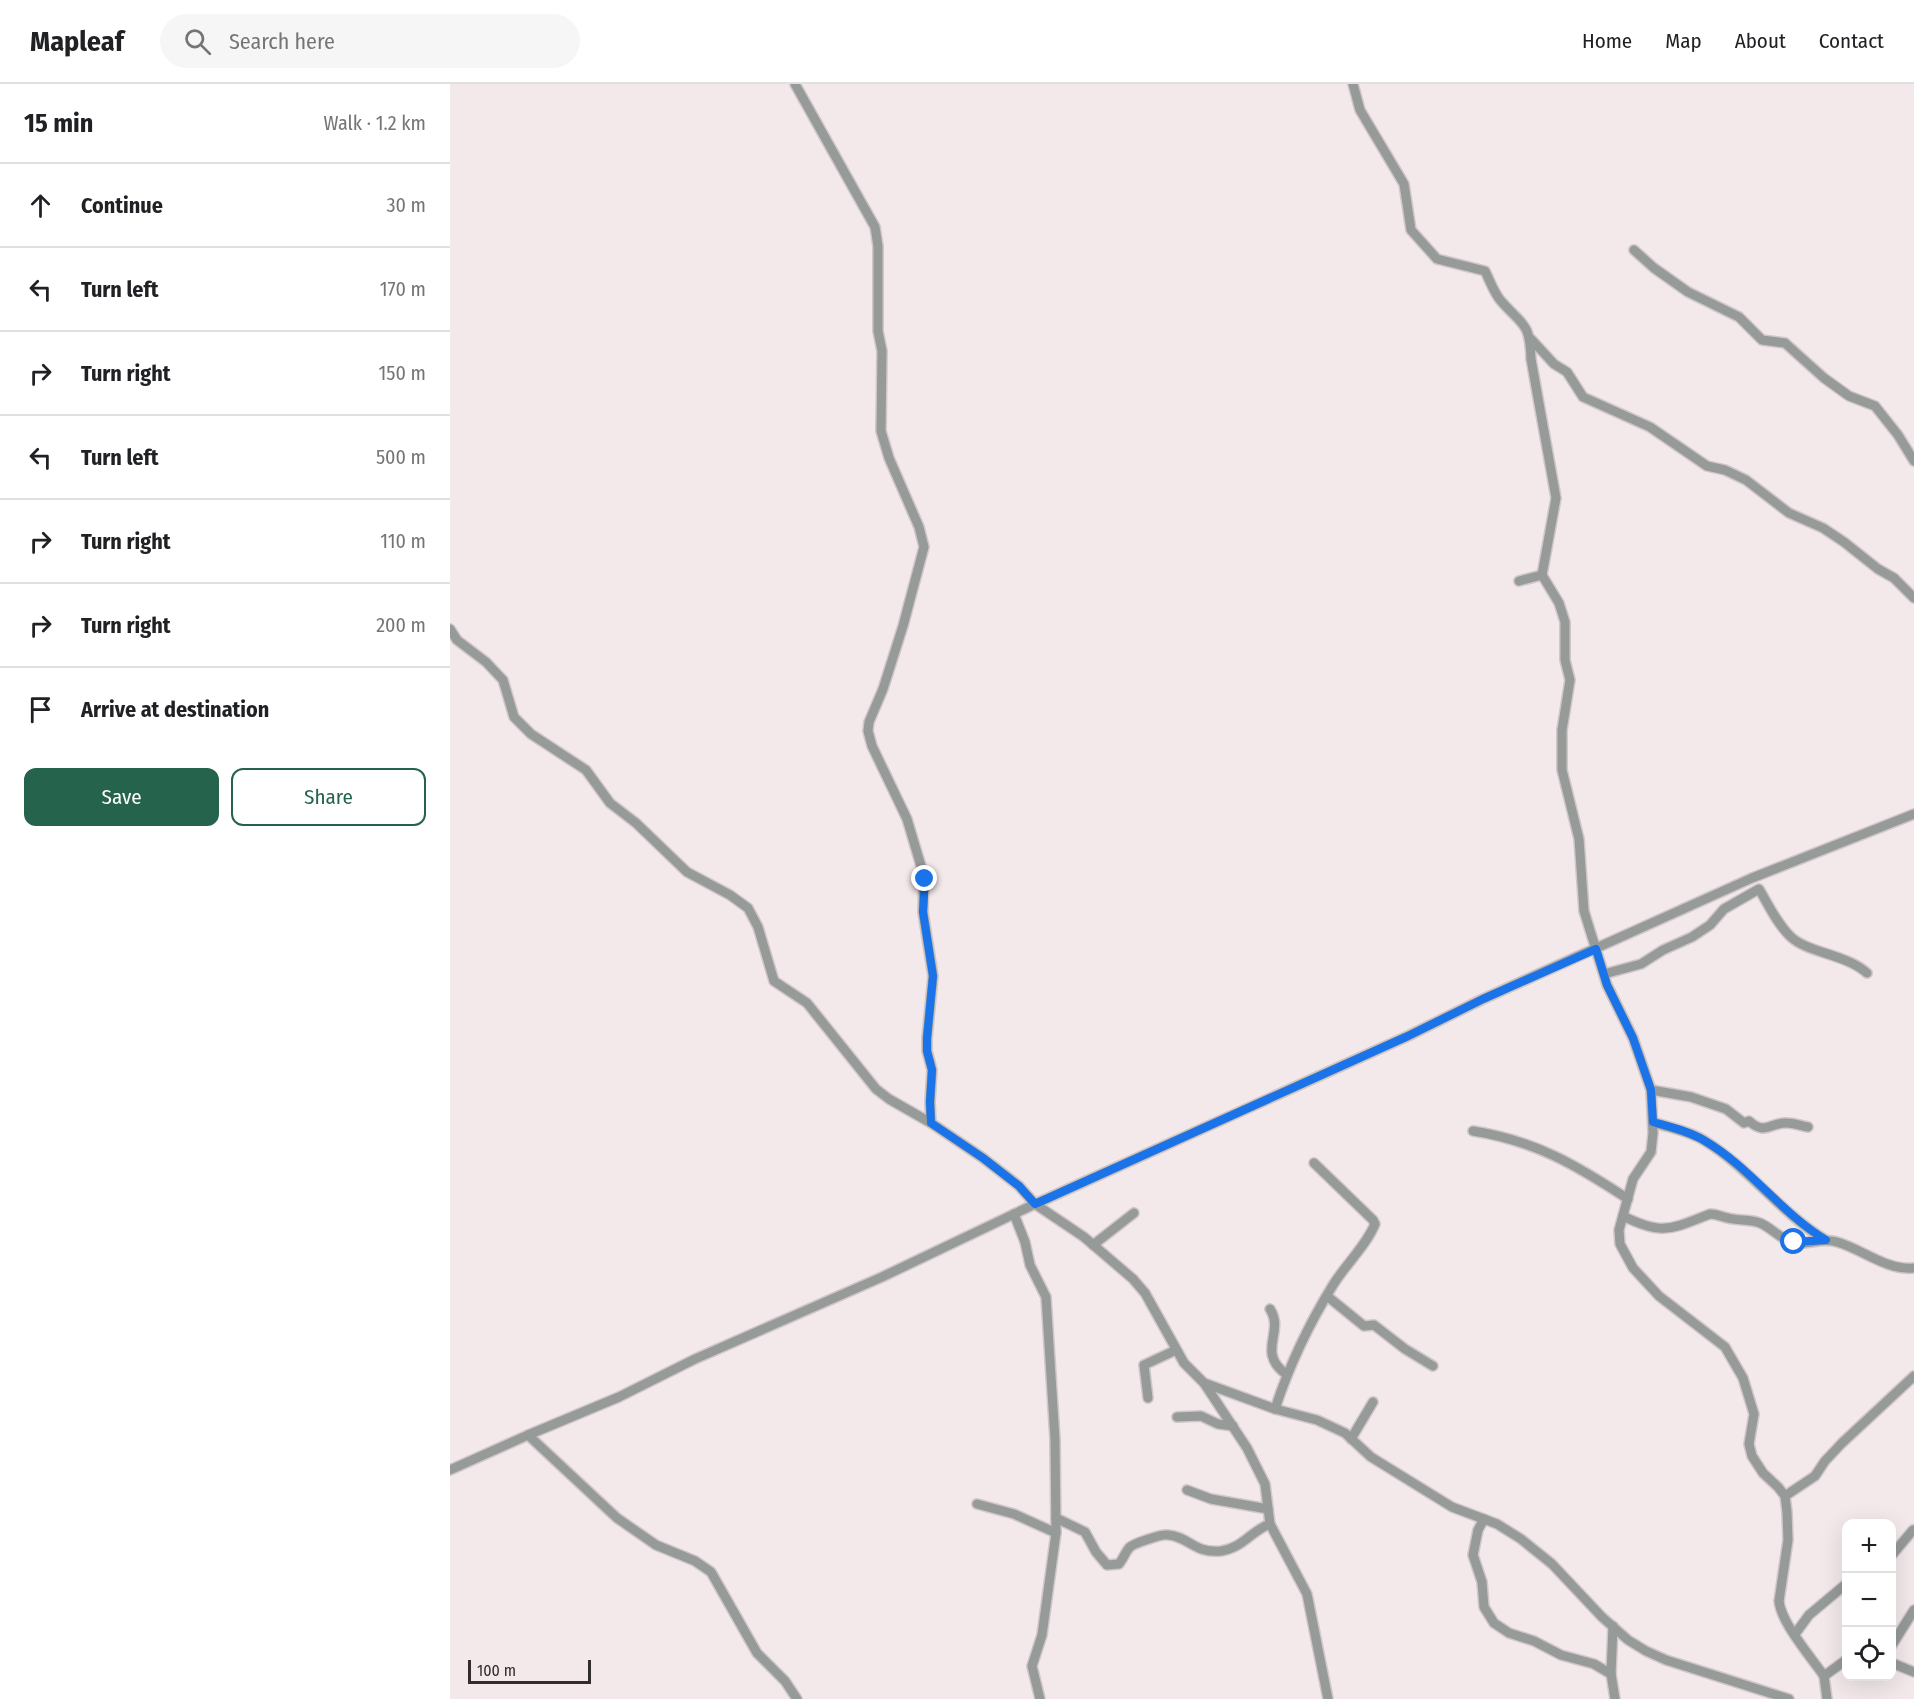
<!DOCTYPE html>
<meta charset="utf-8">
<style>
body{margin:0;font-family:"Fira Sans Condensed",sans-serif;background:#f6f6f6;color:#202124}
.controls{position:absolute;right:18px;bottom:18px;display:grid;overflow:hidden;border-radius:12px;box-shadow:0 6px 24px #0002}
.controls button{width:54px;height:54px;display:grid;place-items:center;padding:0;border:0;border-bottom:2px solid #e0e0e0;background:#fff;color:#202124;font:30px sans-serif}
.scale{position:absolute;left:18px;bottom:15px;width:123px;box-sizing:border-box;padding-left:6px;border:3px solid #312d2e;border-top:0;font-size:16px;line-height:21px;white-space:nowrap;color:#312d2e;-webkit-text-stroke:4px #f3e9eb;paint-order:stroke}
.stop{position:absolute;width:18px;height:18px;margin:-14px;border:4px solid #1a73e8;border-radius:50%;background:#fff}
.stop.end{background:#1a73e8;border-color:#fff;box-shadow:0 2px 6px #0008}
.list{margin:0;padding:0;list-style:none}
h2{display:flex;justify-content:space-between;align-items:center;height:78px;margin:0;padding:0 24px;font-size:26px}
h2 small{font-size:20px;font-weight:400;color:#757577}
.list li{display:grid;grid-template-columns:39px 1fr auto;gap:18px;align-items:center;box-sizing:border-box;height:84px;padding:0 24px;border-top:2px solid #e0e0e0}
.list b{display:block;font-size:22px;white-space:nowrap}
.list em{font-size:20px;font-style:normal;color:#757577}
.actions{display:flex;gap:12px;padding:18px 24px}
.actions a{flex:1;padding:14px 0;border:2px solid #26634d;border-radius:12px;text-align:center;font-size:21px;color:#26634d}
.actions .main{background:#26634d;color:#fff}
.icon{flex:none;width:33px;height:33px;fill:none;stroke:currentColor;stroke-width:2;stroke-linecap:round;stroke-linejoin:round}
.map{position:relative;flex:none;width:1464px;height:1615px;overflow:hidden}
header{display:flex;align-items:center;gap:36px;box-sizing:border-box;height:84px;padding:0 30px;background:#fff;border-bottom:2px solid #e0e0e0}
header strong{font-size:28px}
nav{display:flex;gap:33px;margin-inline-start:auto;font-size:21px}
.search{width:420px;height:54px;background:#f6f6f6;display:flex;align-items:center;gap:15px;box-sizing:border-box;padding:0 21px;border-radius:33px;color:#757577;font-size:22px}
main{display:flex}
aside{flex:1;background:#fff}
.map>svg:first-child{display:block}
</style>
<header>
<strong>Mapleaf</strong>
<div class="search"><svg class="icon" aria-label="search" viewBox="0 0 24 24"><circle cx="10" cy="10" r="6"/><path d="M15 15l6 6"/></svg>Search here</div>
<nav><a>Home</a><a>Map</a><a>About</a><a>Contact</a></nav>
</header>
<main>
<aside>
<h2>15 min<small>Walk · 1.2 km</small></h2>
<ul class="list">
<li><svg class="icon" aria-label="ahead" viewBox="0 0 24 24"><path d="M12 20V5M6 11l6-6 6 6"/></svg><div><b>Continue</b></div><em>30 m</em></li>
<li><svg class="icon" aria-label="left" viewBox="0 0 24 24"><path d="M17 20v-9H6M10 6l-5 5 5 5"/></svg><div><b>Turn left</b></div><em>170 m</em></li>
<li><svg class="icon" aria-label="right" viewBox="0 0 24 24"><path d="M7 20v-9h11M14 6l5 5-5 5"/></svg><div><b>Turn right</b></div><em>150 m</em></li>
<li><svg class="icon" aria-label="left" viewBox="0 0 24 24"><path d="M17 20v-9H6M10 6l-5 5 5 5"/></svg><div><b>Turn left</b></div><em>500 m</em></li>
<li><svg class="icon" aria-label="right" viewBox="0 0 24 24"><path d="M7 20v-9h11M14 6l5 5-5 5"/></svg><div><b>Turn right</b></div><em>110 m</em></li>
<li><svg class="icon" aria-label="right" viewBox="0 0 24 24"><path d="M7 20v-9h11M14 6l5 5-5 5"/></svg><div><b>Turn right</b></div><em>200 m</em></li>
<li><svg class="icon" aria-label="arrive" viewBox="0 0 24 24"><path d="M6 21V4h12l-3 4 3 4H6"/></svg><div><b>Arrive at destination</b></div></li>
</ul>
<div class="actions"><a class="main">Save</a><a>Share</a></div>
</aside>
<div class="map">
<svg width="1464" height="1615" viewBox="0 0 1464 1615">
<rect width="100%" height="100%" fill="#f3e9eb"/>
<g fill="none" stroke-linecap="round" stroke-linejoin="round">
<!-- street casing -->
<g stroke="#d0c7c9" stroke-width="12">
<g id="street">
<polyline points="345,0 425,143 428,162 428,247 432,267 431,347 439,374 469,443 474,463 453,542 433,605 419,638 418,647 422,662 457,735 474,792 473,828 483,892 477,954 477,967 482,986 480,1018 481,1039 533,1074 569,1102 585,1120 634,1153 683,1195 695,1209 734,1279 754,1299 825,1325 867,1336 895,1349 921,1373 1002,1423 1047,1440 1071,1455 1102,1480 1152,1533 1178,1556 1196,1567 1216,1576 1339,1615"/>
<path d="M903,0L910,26L954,100L961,146L987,175L1035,187C1040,197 1044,209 1051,217C1073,242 1080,238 1081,275L1106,414L1092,491"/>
<polyline points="1184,166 1204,184 1238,208 1289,233 1312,256 1335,259 1374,294 1399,312 1425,322 1448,351 1464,377"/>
<polyline points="1081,255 1104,280 1117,288 1133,313 1200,343 1257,382 1275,386 1296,396 1339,429 1373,444 1394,458 1428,485 1444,494 1464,514"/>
<path d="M1069,497L1092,491L1109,519L1115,538V576L1120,596L1112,646V686L1129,755L1134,827L1157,901L1183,954L1201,1006L1203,1049L1201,1068L1183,1095L1169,1146L1170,1160L1183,1184L1209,1212L1275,1263L1293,1294L1304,1330L1299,1360L1302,1372L1313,1389L1328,1403L1335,1412L1337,1428L1338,1456L1329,1517C1331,1539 1361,1573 1374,1592"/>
<polyline points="0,545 7,556 36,578 53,596 64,633 81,650 136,686 160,719 186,739 237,788 280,811 298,824 308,843 324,897 357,919 426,1005 439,1015 481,1039"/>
<path d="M1154,890L1191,880L1213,866L1242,853L1260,841L1274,825L1309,805C1318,820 1327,840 1341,853C1358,869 1396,870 1417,889"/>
<path d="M1201,1006L1241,1013L1276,1025L1294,1039L1299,1037C1316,1052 1320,1038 1337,1039C1344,1039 1351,1042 1358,1043"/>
<path d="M1203,1038C1220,1044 1240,1047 1255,1057C1299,1084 1330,1128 1374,1155"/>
<path d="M1023,1047C1086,1057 1126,1081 1178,1115"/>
<polyline points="564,1130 575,1158 580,1181 596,1213 605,1355 606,1449 592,1551 582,1582 590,1615"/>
<path d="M1173,1132C1213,1152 1221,1145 1260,1130C1267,1130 1272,1133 1278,1134C1288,1137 1300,1135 1310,1139C1322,1144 1329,1154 1341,1158C1356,1162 1372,1153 1387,1158C1412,1165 1437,1187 1464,1184"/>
<polyline points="643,1161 684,1129"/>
<polyline points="877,1212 914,1242 924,1241 955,1265 983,1282"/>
<path d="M820,1225C835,1248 806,1268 836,1290"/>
<polyline points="754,1299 797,1364 815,1400 820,1440 857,1510 878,1615"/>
<polyline points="698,1314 694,1281 726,1266"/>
<path d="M825,1325C839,1282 859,1240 883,1201C896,1180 916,1162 925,1140L923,1136L864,1079"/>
<polyline points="727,1333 751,1332 768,1340 783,1342"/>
<polyline points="78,1351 167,1434 206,1461 245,1477 261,1488 307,1569 335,1597 347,1615"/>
<polyline points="901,1355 923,1318"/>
<polyline points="0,1386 78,1351 169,1313 245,1275 432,1193 585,1120 958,952 1033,915 1302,794 1464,730"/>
<polyline points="737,1406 761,1415 818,1425"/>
<polyline points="1335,1412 1365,1392 1375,1377 1392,1359 1464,1292"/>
<polyline points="527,1420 564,1430 606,1449"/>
<path d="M606,1434L635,1448L646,1468L657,1481L669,1480C673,1475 675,1469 679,1464C683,1460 690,1458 696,1456C702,1454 712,1450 718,1451C738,1452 744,1470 771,1467C793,1464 802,1446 820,1440"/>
<polyline points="1034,1435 1028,1446 1023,1471 1032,1498 1034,1523 1044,1539 1059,1549 1084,1557 1111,1571 1144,1580 1161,1590"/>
<polyline points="1442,1471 1463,1446"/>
<polyline points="1163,1542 1161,1590 1165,1615"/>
<polyline points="1345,1550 1359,1531 1396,1500"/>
<polyline points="1442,1561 1464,1526"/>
<polyline points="1442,1579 1464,1588"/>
<polyline points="1377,1615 1374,1592 1396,1576"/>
</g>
</g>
<!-- street -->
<use href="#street" stroke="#969a98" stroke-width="9"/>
</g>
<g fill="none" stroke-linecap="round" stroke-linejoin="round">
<!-- route -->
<path stroke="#1a73e8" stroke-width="8" d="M475,795L473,828L483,892L477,954V967L482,986L480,1018L481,1039L533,1074L569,1102L585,1120L958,952L1033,915L1146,865L1157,901L1183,954L1201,1006L1203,1038C1220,1043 1239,1047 1255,1057C1300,1083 1331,1129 1376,1156L1344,1158"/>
</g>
</svg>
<div class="controls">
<button>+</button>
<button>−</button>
<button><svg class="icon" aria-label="locate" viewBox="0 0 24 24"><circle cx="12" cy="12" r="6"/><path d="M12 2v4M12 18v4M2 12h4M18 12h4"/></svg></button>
</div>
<div class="scale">100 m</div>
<div class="stop" style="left:1344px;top:1158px"></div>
<div class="stop end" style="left:475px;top:795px"></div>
</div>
</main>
